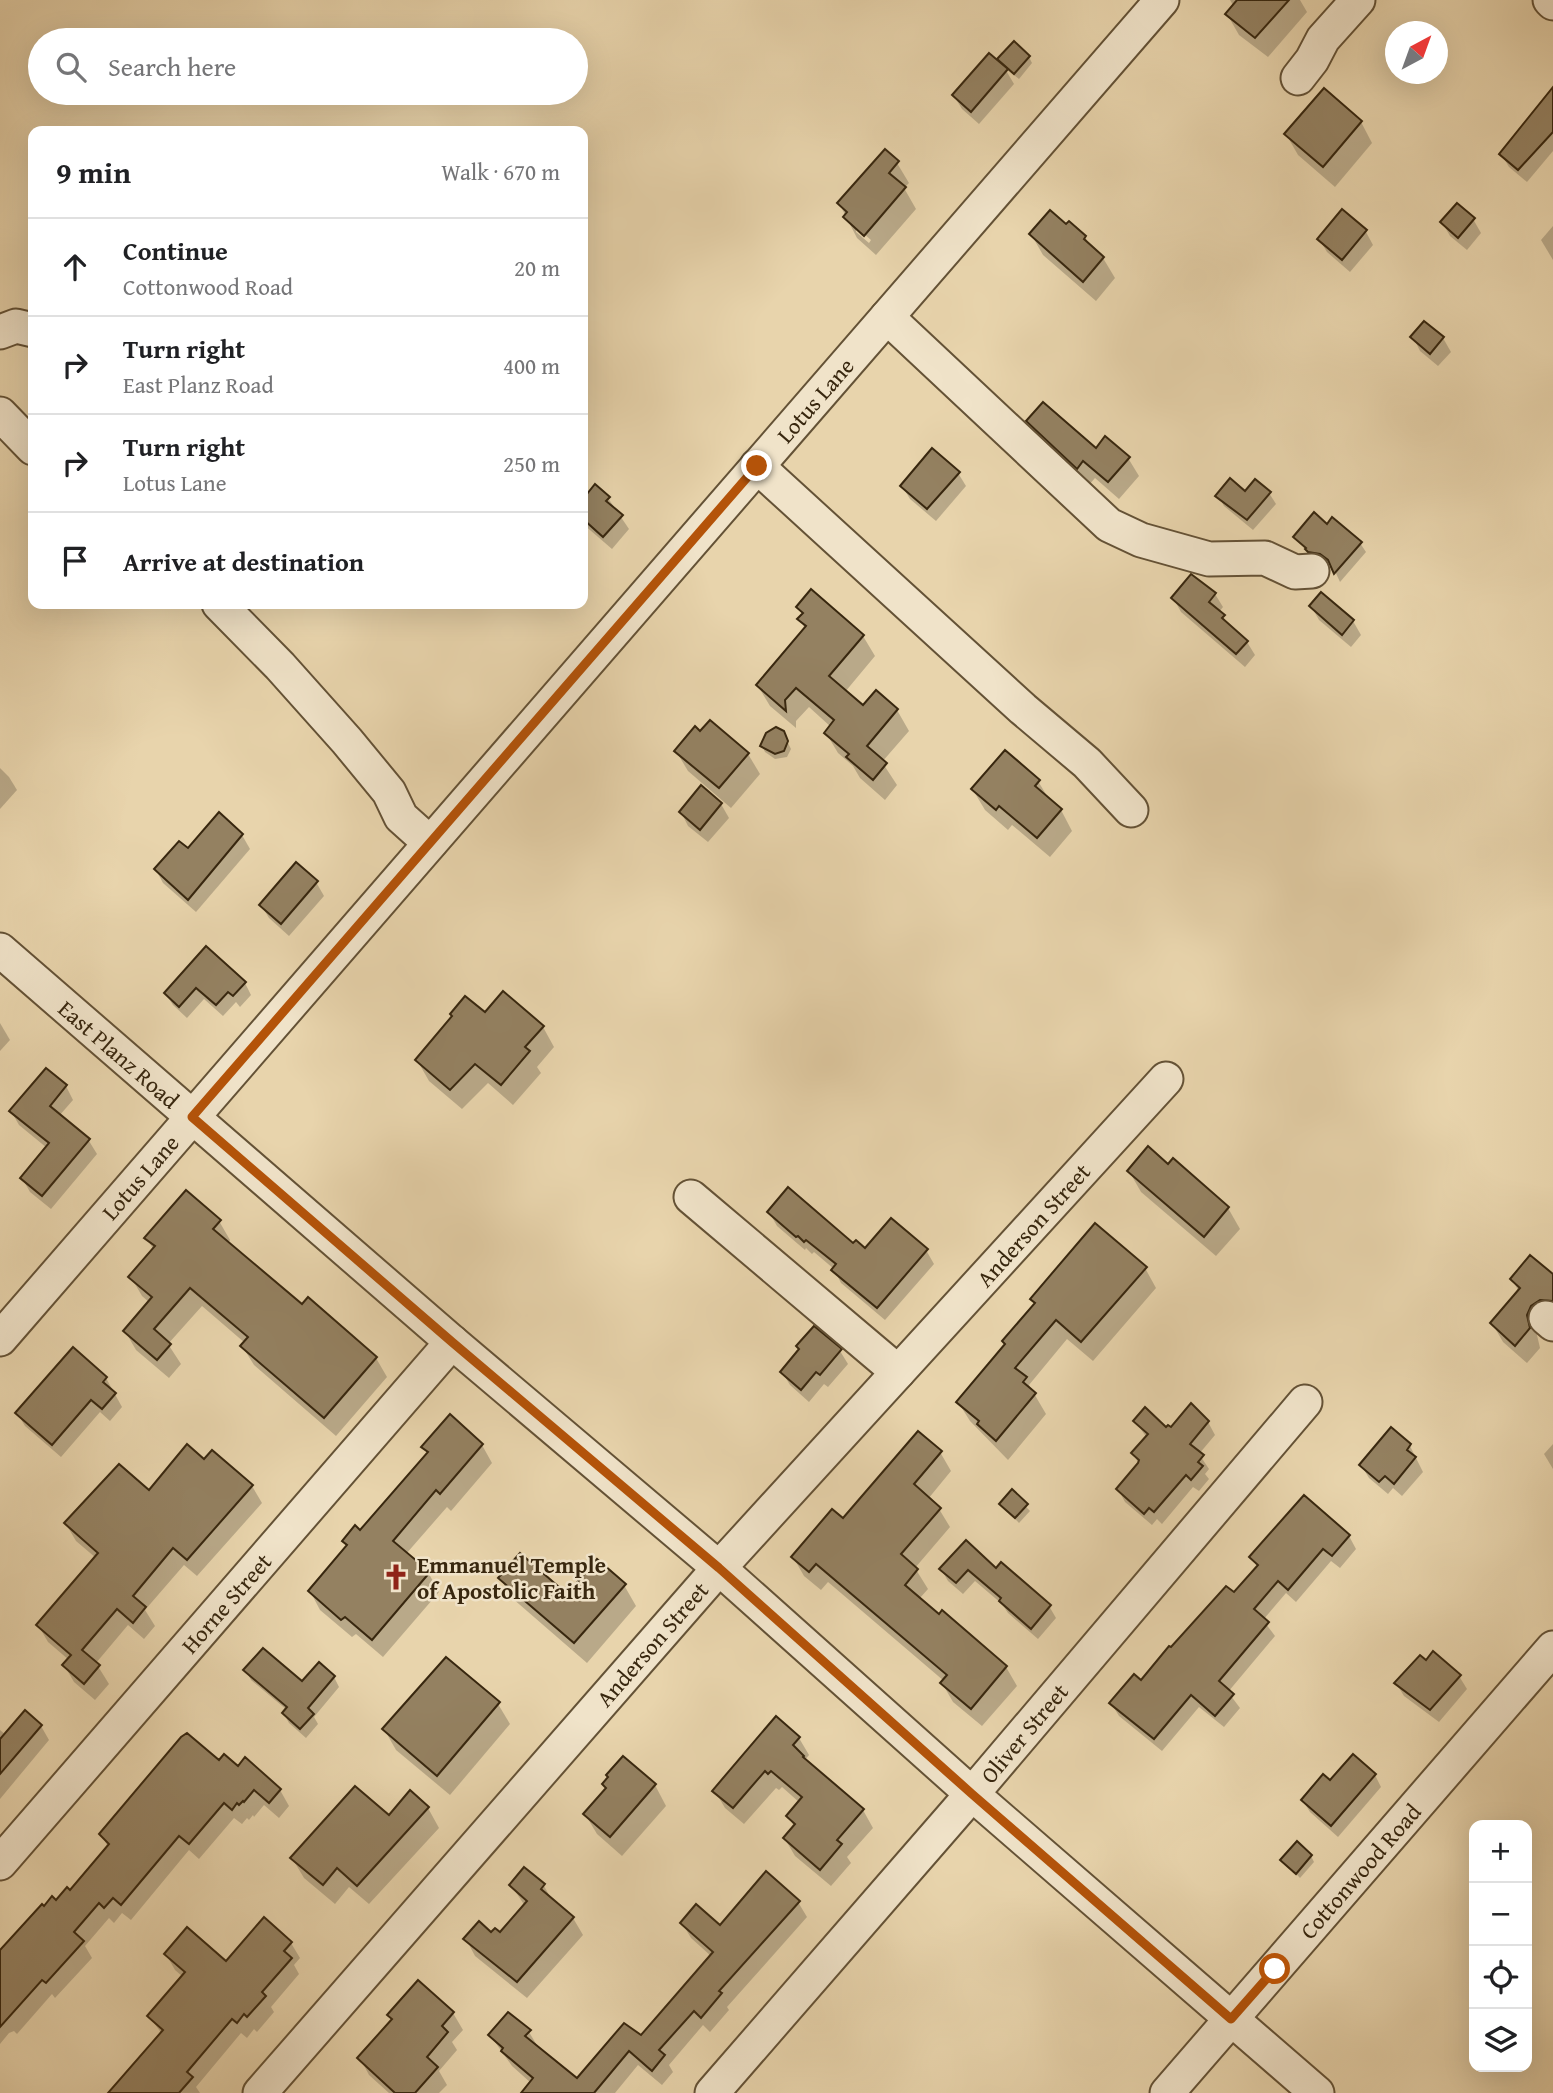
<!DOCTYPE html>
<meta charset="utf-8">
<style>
body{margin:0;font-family:"Gentium Book Plus",serif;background:#f2f2f2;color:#202124}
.controls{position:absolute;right:21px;bottom:21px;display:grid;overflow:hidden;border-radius:14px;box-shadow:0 7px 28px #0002}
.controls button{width:63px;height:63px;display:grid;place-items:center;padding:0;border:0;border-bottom:2px solid #e0e0e0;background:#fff;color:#202124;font:35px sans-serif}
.compass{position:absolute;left:1385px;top:21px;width:63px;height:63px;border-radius:50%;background:#fff;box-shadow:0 7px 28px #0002;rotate:41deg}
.stop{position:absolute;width:21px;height:21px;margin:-16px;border:5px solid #b45309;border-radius:50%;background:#fff}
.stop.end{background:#b45309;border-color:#fff;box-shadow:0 2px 7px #0008}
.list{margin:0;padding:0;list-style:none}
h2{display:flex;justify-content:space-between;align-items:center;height:91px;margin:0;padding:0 28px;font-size:30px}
h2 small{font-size:23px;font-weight:400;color:#757577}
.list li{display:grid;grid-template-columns:46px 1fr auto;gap:21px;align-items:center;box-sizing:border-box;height:98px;padding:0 28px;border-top:2px solid #e0e0e0}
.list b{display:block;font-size:26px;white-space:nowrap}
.list p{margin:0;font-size:23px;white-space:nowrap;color:#757577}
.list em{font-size:23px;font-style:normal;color:#757577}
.icon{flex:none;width:38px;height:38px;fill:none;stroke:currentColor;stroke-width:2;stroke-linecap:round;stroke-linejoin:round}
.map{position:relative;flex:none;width:1553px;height:2093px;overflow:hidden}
.search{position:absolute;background:#fff;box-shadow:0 7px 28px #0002;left:28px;top:28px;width:560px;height:77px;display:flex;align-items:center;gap:18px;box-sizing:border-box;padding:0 24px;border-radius:38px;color:#757577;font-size:26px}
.panel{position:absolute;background:#fff;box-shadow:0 7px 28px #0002;left:28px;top:126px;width:560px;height:483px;border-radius:14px}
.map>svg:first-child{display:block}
</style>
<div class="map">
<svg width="1553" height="2093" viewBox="0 0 1553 2093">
<rect width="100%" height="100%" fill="#e8d4ac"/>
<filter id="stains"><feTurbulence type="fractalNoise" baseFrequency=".00286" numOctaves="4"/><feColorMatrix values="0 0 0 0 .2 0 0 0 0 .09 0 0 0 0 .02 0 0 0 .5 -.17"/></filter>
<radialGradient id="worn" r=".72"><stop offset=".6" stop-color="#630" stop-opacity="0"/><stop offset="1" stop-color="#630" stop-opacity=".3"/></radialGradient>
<!-- shadow -->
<g fill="#0003" fill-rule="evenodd">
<polygon points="1230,0 1300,0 1307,12 1268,57 1239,35 1227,14 1234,7"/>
<polygon points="1029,57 1032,63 1019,79 1004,67 1014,84 979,124 962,109 954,96 1005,68 999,59"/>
<polygon points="1553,90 1553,151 1527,182 1509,167 1501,154"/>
<polygon points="1361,122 1372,143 1335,187 1298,155 1286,134"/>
<path d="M897,163L909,183L904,188L916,209L876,255L857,238L839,203ZM856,227L871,240L869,243L856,232Z"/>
<polygon points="1342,211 1366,232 1373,245 1350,272 1327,252 1319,239"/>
<polygon points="1473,219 1481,233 1467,250 1450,236 1442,222"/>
<polygon points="1553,226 1553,260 1541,240"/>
<polygon points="1067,227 1085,237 1091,248 1103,258 1115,278 1096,301 1043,255 1031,234"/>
<polygon points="1424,323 1443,338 1451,352 1438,366 1420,351 1413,337"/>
<polygon points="1028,421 1096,450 1128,458 1139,476 1119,499 1095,478 1088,486 1039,440"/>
<polygon points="958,473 966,486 936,521 910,499 902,486"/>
<polygon points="595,487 608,498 629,529 612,549 583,524 583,501"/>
<polygon points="1245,493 1269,493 1276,504 1253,530 1224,506 1218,496"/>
<polygon points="1327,526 1360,543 1366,552 1340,582 1333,567 1327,563 1315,561 1295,537"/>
<polygon points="1215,594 1223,607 1219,612 1229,626 1247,642 1255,655 1245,667 1181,612 1173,598"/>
<polygon points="1321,594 1353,621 1361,635 1351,647 1319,620 1311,606"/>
<polygon points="798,607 863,636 875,656 845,692 863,707 897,710 909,731 882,762 897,785 885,800 860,778 853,766 838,753 826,733 831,727 809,707 796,721 796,728 770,706 758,686 806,630 799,619 803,615"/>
<polygon points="786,739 791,749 787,757 775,759 765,752 762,746"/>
<polygon points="676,751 748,754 760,774 731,808 688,771"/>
<polygon points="0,768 9,777 17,790 0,809"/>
<polygon points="1038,781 1050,801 1061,810 1072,831 1050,857 1012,825 1008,830 985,810 973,790"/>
<polygon points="702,788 721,804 729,818 708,842 688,826 681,812"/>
<polygon points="242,835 250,849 196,912 163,883 156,870 188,851"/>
<polygon points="316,882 324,896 289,936 269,918 261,905"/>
<polygon points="206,948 245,983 251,995 240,1007 236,1002 223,1016 204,999 187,1018 173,1005 166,994"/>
<polygon points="485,1015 543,1027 554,1047 537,1067 541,1073 513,1105 488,1083 462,1109 429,1081 417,1060"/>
<polygon points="0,1023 10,1040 0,1051"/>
<polygon points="66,1086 73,1100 59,1116 89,1141 97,1154 51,1209 30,1192 22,1178 47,1148 19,1125 11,1111"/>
<polygon points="1168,1166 1228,1208 1240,1229 1216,1256 1141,1192 1129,1171"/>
<polygon points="769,1212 865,1251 926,1250 934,1264 885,1320 841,1283 834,1269 814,1252 812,1254 806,1248 805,1250 777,1226"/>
<polygon points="219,1221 230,1240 228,1244 302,1307 376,1358 387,1377 336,1436 254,1365 242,1346 245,1343 202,1306 168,1344 181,1364 169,1378 136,1350 125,1331 150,1303 142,1296 131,1277 154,1250 146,1238"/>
<polygon points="1145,1268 1156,1288 1093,1361 1067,1339 1029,1385 1046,1414 1008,1460 970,1421 958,1402 1006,1345 1035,1304 1033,1299"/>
<polygon points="1553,1276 1553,1318 1541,1325 1537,1335 1540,1348 1527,1363 1503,1342 1492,1323 1519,1292 1512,1279"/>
<polygon points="840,1351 848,1364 828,1387 824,1384 809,1402 790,1385 782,1372"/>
<polygon points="106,1378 122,1407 110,1421 100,1412 61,1457 25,1426 17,1413"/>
<polygon points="1135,1421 1167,1430 1208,1422 1215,1435 1199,1454 1209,1469 1205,1474 1209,1479 1199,1491 1193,1487 1162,1524 1157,1519 1152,1525 1125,1502 1118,1489 1139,1464 1133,1454 1147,1438"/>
<polygon points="1553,1444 1553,1469 1544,1454"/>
<polygon points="482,1445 492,1463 451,1511 447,1507 406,1554 429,1574 439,1592 383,1657 356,1634 352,1637 320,1610 310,1591 347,1547 344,1541 360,1532 428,1454 424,1447"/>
<polygon points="1410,1446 1423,1472 1402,1496 1393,1488 1388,1494 1369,1478 1361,1465"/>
<polygon points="940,1452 951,1471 928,1499 939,1509 950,1527 915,1568 928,1589 919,1599 1006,1667 1017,1686 982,1726 953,1702 942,1683 944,1681 828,1582 821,1590 804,1576 793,1557"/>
<polygon points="204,1461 252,1486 262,1503 197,1576 184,1565 145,1610 155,1626 144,1639 128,1625 96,1663 109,1684 95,1700 74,1682 64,1665 69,1660 48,1642 38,1625 96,1558 76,1541 66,1524 149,1492"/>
<polygon points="1012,1492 1030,1511 1019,1523 1001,1504"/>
<polygon points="1349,1536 1356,1549 1340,1568 1331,1561 1296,1602 1286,1593 1263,1620 1275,1636 1228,1692 1240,1708 1224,1727 1199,1707 1162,1751 1119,1716 1111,1703 1141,1682 1234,1595 1258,1568 1251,1557"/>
<polygon points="941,1569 996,1570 1049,1606 1056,1618 1038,1639 1008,1613 1002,1604 975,1581 963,1594 948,1581"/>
<polygon points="500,1578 568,1596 624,1585 636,1606 587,1663 512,1598"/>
<polygon points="246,1671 302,1684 334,1677 339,1687 314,1717 318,1724 306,1738 289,1723 284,1714 287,1710 251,1680"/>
<polygon points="1459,1676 1467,1689 1439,1722 1404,1696 1396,1683"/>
<polygon points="498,1704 510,1724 450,1795 396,1750 384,1729"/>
<polygon points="25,1712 41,1726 49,1740 0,1799 0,1730 6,1735"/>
<polygon points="799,1738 809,1755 805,1760 863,1810 873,1828 847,1857 851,1863 831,1886 795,1856 785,1839 795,1828 788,1816 800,1803 782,1787 779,1790 776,1788 744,1824 725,1808 715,1791"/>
<polygon points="219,1762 238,1769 280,1790 289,1806 279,1818 264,1805 254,1817 253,1815 249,1820 247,1818 242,1824 234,1818 199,1859 189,1850 131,1920 122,1913 114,1923 109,1918 85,1946 92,1958 55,1998 52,1994 17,2034 14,2031 9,2033 0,2044 0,1953 56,1902 70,1892 108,1847 101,1834"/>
<polygon points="1375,1775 1381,1787 1338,1837 1310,1812 1303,1801 1331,1782"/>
<polygon points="655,1785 666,1806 622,1856 597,1834 585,1814 607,1789"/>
<polygon points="428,1808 439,1828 369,1904 349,1887 335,1904 304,1878 292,1858 389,1817"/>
<polygon points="1311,1856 1314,1862 1300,1878 1283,1860"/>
<polygon points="511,1885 544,1886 552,1900 573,1918 583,1935 527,1998 475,1956 466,1939 501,1934 525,1906"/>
<polygon points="798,1902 807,1917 727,2007 729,2010 710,2032 703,2025 669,2065 673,2072 662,2085 638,2065 615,2093 527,2093 531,2083 512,2066 490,2035 529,2032 538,2047 577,2081 641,2037 711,1956 691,1938 682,1923 721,1928"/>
<polygon points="291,1943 300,1958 294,1965 299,1974 271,2007 274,2012 257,2032 254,2029 247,2038 241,2033 196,2087 200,2093 108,2093 162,2034 149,2016 183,1977 175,1970 166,1954 227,1964"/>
<polygon points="453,2013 463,2030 452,2042 457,2050 439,2071 447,2085 439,2093 389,2093 369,2075 360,2058 392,2021 389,2015"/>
</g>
<!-- building -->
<g fill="#948161" stroke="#38270f" stroke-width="2">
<polygon points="1237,0 1289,0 1255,38 1225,14"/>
<polygon points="1014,41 1030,56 1014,74 997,59"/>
<polygon points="989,53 1008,69 971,112 952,95"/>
<polygon points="1553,87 1553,132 1518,170 1499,154"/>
<polygon points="1324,88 1362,121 1323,167 1284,134"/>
<polygon points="885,149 899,161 889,173 906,187 864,236 843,217 847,212 837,203"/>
<polygon points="1457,203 1475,218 1458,238 1440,222"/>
<polygon points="1342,209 1367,230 1342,260 1317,239"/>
<polygon points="1050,210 1066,224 1069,221 1086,236 1084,239 1104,257 1083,282 1029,234"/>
<polygon points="1424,321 1444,337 1430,354 1410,337"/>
<polygon points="1043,402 1096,448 1105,436 1130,457 1108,482 1083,461 1077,469 1026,421"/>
<polygon points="932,448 960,472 927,509 900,486"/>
<polygon points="1230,478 1245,491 1255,479 1271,492 1247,520 1215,496"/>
<polygon points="595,484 610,497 606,501 623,515 603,537 583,519 583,499"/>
<polygon points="1314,512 1327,524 1332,517 1362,542 1334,574 1328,560 1320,554 1308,552 1305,549 1306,548 1293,537"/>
<polygon points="1191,574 1216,593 1209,602 1225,615 1222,618 1248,641 1236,654 1171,598"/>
<polygon points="811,589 864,635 829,676 863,705 876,690 898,709 867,746 887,763 873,780 846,757 849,754 824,733 834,720 796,688 785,700 786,711 756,685 806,626 797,619 803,613 796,607"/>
<polygon points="1321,592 1354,620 1342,635 1309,606"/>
<polygon points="710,720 749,753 719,788 674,751 695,726 700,731"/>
<polygon points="776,727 784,731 788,741 784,751 775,754 760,746 766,733"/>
<polygon points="1005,750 1040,780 1035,786 1062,809 1037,838 999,806 996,810 971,789"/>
<polygon points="701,785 722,803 700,830 679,812"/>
<polygon points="219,812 243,834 188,900 154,869 179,841 188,848"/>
<polygon points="296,862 318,881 281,924 259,905"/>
<polygon points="206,946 246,982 233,996 228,992 216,1005 196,988 179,1007 164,993"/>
<polygon points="503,991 544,1026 525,1047 530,1051 501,1085 475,1064 450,1090 415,1060 452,1016 450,1014 465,996 485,1012"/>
<polygon points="46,1068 67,1085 50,1106 90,1139 42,1196 20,1178 49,1143 9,1111"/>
<polygon points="1148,1146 1168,1164 1173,1158 1229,1207 1204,1237 1127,1171"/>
<polygon points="788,1187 853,1243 856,1240 865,1248 891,1218 928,1249 877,1308 831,1270 836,1264 806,1240 804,1242 798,1236 796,1237 767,1212"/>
<polygon points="186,1190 221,1220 213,1229 302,1304 308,1297 377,1357 324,1418 240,1346 248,1337 190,1288 154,1329 171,1344 157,1360 123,1331 152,1297 128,1277 155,1246 144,1238"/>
<polygon points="1095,1223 1147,1267 1081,1342 1056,1320 1015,1368 1027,1377 1023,1382 1036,1393 996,1441 977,1424 979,1421 956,1402 1005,1344 1002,1341 1035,1303 1030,1299"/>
<polygon points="1530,1255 1553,1274 1553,1301 1540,1300 1531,1306 1527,1315 1530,1328 1515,1346 1490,1323 1520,1288 1510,1279"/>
<polygon points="814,1326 842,1349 820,1375 816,1372 801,1390 780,1372 799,1349 796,1346"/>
<polygon points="73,1347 107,1377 103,1382 116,1393 102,1409 91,1400 52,1445 15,1413"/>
<polygon points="1191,1403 1209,1421 1190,1444 1204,1455 1198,1462 1203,1466 1191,1480 1186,1475 1154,1512 1149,1508 1144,1514 1116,1489 1138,1463 1139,1460 1131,1453 1148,1434 1133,1421 1145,1407 1166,1427 1168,1425 1171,1427"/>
<polygon points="450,1414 483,1444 440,1494 436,1490 393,1541 430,1572 372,1640 345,1617 341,1620 308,1591 347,1545 342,1541 355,1525 360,1530 428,1452 421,1447"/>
<polygon points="1391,1427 1411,1444 1407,1450 1416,1457 1394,1484 1385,1476 1379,1482 1359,1465"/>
<polygon points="918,1431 942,1451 914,1484 941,1508 901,1554 918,1569 905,1585 939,1614 942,1610 1007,1666 971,1709 940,1683 947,1675 816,1564 809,1572 791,1557 832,1509 843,1518"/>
<polygon points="187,1444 204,1459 212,1450 253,1485 187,1560 173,1548 133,1596 146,1607 133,1623 117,1609 82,1650 100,1665 84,1684 62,1665 71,1655 36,1625 98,1553 64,1523 119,1464 149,1490"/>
<polygon points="1012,1489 1028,1504 1015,1518 999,1504"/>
<polygon points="1304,1495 1350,1535 1332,1556 1323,1549 1288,1590 1278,1581 1254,1609 1269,1622 1219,1681 1234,1694 1215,1716 1191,1695 1154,1739 1109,1703 1134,1674 1141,1680 1169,1646 1171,1647 1226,1586 1234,1592 1258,1565 1249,1557"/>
<polygon points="966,1540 996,1568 1001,1562 1051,1605 1031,1629 999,1601 1001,1598 968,1570 956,1583 939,1569"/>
<polygon points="520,1553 567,1594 597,1559 626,1584 574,1643 498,1578"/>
<polygon points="263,1648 302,1681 319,1662 335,1676 308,1708 314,1714 300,1729 282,1713 287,1707 243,1670"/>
<polygon points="1433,1651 1461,1675 1430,1710 1394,1683 1420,1655 1426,1660"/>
<polygon points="446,1657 500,1702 437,1776 382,1729"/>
<polygon points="25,1710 42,1725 0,1774 0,1739"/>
<polygon points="776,1716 800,1737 793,1745 804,1756 803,1757 864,1809 837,1840 842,1844 820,1870 783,1838 795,1824 786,1816 802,1797 771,1771 768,1774 765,1771 733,1808 712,1791"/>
<polygon points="187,1733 219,1760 224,1754 238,1766 245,1757 281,1789 269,1803 254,1790 244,1802 243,1801 239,1805 237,1803 232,1810 224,1803 189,1844 179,1836 121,1905 113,1898 104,1908 99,1903 74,1932 84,1941 46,1983 42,1980 0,2027 0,1950 42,1904 44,1906 52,1896 56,1900 67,1887 70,1890 109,1844 99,1834 181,1737"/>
<polygon points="1353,1754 1376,1774 1331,1826 1301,1800 1323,1774 1330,1780"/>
<polygon points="623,1756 656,1784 610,1837 583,1814 606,1788 602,1784 608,1777 606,1775"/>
<polygon points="355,1786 389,1815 410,1790 429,1807 357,1886 337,1868 323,1885 290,1858"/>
<polygon points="1297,1841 1312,1855 1296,1874 1280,1860"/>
<polygon points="524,1867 545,1884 541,1889 574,1917 517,1982 463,1939 479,1921 491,1932 495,1928 500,1932 527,1901 509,1885"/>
<polygon points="766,1871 800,1901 719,1991 722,1993 701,2018 694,2011 659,2050 665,2055 652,2071 629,2051 594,2093 521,2093 533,2078 501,2051 503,2048 488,2035 508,2012 531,2030 525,2036 577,2078 624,2023 641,2035 713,1952 680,1923 696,1904 720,1925"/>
<polygon points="264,1917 292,1942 284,1951 292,1958 262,1992 266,1996 247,2017 244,2014 237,2023 232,2019 187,2072 193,2077 179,2093 108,2093 163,2030 147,2016 185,1972 164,1954 187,1927 226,1961"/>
<polygon points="418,1980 454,2012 442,2026 448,2032 427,2057 438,2067 415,2093 395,2093 357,2058 392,2019 387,2015"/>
</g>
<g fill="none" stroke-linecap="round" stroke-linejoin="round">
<!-- minor casing -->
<g stroke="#645236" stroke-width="37">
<g id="minor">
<polyline points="1550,0 1553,3"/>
<polyline points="1298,78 1312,60 1323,39 1358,0"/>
<polyline points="887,317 1109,525 1141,540 1209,559 1265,558 1295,572 1312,571"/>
<polyline points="0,332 16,326 33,330"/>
<polyline points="0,414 33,448"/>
<polyline points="757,466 1023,709 1087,763 1131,810"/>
<polyline points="219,604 280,666 347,741 389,792 401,817 430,843"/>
<polyline points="0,950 452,1342 719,1568 972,1794 1317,2093"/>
<polyline points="691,1197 898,1372"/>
<polyline points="1546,1318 1553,1324"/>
<polyline points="0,1339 1162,0"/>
<polyline points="0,1863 452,1342"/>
<polyline points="260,2093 719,1568 1166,1079"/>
<polyline points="712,2093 972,1794 1305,1402"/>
<polyline points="1167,2093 1553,1648"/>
</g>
</g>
<!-- minor -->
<use href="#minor" stroke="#f0e3c9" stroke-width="33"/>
</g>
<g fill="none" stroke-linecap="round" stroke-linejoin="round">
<!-- route -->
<polyline stroke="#b45309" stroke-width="9" points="757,466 192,1117 452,1342 719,1568 972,1794 1231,2019 1275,1969"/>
</g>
<!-- icons -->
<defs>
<g id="church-bare" transform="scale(2.1)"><path d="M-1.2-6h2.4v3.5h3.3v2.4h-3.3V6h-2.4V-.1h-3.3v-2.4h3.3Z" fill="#8f2418" stroke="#f0e3c9" stroke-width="2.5" paint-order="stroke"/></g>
</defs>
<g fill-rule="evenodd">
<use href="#church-bare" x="396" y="1577"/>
</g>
<g text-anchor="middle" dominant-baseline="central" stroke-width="5" stroke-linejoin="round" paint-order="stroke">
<!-- street labels -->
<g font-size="23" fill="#38270f" stroke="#f0e3c9">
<text transform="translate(815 400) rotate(-49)">Lotus Lane</text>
<text transform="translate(119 1054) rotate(41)">East Planz Road</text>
<text transform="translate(140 1177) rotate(-49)">Lotus Lane</text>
<text transform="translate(1033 1225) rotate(-48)">Anderson Street</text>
<text transform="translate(226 1603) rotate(-49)">Horne Street</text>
<text transform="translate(652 1644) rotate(-49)">Anderson Street</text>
<text transform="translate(1024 1733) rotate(-50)">Oliver Street</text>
<text transform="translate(1360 1871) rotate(-49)">Cottonwood Road</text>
</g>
<!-- poi labels -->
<g font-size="23" font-weight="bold" fill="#38270f" stroke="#f0e3c9" text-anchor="start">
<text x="417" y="1564">Emmanuel Temple<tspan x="417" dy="26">of Apostolic Faith</tspan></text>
</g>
</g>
<rect width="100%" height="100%" filter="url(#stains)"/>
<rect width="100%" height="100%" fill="url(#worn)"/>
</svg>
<div class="controls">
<button>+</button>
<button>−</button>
<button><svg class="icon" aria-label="locate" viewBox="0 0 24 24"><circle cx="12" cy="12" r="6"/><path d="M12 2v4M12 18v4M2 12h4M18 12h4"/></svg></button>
<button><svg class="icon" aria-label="layers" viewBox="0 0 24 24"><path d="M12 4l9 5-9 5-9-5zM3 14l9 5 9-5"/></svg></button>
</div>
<svg class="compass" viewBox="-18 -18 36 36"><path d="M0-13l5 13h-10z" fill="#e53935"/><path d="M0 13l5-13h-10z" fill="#757577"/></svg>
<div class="stop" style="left:1275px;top:1969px"></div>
<div class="stop end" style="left:757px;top:466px"></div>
<div class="search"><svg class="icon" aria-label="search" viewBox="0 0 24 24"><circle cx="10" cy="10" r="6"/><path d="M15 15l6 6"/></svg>Search here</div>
<section class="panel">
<h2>9 min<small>Walk · 670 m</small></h2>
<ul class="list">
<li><svg class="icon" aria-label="ahead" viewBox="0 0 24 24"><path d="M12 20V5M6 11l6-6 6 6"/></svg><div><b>Continue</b><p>Cottonwood Road</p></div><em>20 m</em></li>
<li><svg class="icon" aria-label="right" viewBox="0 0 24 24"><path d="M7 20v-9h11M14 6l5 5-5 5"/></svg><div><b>Turn right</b><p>East Planz Road</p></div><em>400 m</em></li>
<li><svg class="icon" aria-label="right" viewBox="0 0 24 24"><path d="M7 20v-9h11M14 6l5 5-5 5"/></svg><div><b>Turn right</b><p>Lotus Lane</p></div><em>250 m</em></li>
<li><svg class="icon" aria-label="arrive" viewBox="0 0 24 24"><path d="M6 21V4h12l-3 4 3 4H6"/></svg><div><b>Arrive at destination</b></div></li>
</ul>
</section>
</div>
